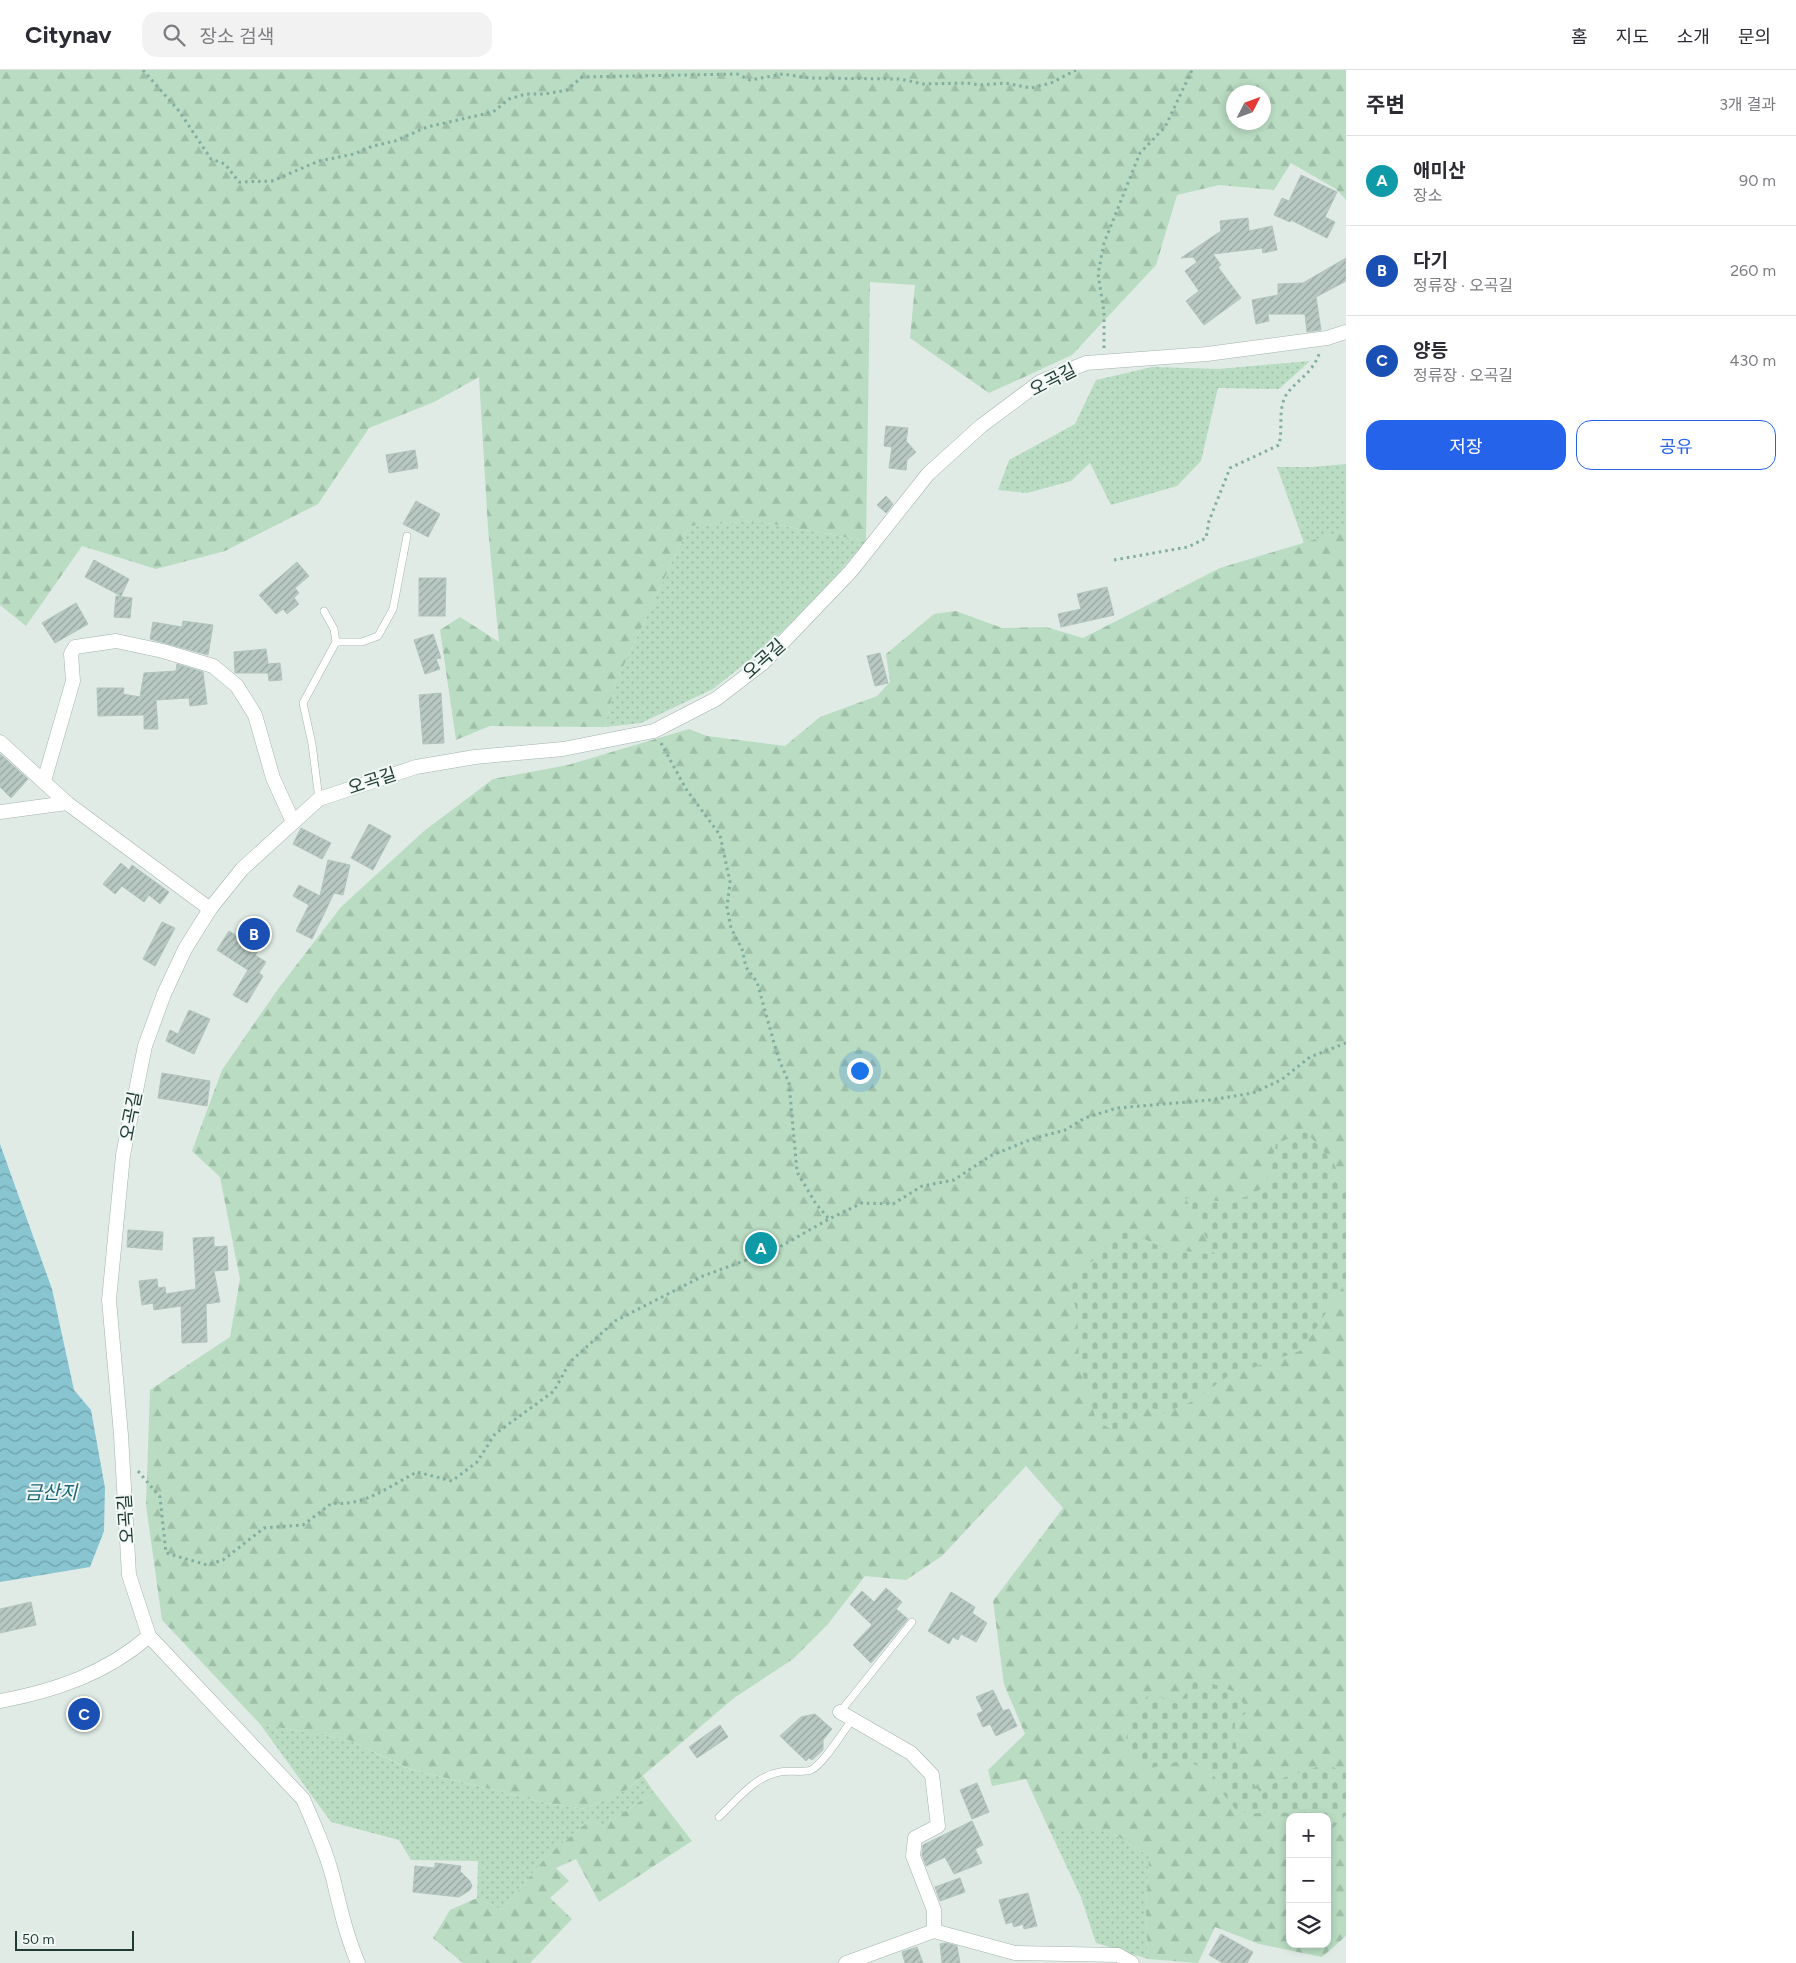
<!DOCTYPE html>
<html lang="ko">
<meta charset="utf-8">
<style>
body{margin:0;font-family:Figtree,"Noto Sans KR",sans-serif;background:#f2f2f3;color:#2b2b33}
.controls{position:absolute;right:15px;bottom:15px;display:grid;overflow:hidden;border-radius:10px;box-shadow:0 2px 8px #0003}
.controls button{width:45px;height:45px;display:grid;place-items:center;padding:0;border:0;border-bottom:1px solid #e1e1e2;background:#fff;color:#2b2b33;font:25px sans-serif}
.compass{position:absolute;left:1226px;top:15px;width:45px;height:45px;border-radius:50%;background:#fff;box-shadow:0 2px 8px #0003;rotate:48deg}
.scale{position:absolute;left:15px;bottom:12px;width:119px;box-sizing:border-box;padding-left:5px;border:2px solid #213b34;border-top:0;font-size:14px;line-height:18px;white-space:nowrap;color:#213b34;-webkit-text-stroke:4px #f0f7f4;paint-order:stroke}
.you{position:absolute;left:859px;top:1000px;width:18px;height:18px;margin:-12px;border:4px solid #fff;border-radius:50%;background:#1a73e8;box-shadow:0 0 0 8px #1a73e833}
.badge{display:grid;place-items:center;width:32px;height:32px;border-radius:50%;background:#2563eb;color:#fff;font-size:16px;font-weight:700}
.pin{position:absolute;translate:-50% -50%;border:2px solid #fff;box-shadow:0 1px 5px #0006}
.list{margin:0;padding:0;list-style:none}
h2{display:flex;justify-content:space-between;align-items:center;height:65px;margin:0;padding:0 20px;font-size:21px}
h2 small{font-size:16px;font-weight:400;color:#7c7c81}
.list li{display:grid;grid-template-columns:32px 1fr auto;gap:15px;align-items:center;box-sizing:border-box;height:90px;padding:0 20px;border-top:1px solid #e1e1e2}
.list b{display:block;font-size:19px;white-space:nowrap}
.list p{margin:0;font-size:16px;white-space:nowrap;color:#7c7c81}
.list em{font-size:16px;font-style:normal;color:#7c7c81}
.actions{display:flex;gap:10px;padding:15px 20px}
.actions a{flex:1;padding:11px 0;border:1px solid #2563eb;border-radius:15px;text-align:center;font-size:18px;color:#2563eb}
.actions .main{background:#2563eb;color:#fff}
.icon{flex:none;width:28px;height:28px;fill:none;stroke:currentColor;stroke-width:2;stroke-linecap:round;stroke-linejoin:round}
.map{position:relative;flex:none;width:1346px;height:1893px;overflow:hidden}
header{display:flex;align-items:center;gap:30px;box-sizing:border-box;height:70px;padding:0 25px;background:#fff;border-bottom:1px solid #e1e1e2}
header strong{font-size:24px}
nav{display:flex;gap:28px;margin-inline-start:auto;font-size:18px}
.search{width:350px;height:45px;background:#f2f2f3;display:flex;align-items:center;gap:12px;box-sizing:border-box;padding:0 18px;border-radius:15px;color:#7c7c81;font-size:19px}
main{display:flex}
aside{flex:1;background:#fff}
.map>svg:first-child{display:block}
</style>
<header>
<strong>Citynav</strong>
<div class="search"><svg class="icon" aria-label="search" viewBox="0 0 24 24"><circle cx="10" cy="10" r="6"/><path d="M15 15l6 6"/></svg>장소 검색</div>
<nav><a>홈</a><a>지도</a><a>소개</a><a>문의</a></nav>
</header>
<main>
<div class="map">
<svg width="1346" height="1893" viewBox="0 0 1346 1893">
<defs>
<pattern id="grass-dots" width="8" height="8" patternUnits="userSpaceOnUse" patternTransform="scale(1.25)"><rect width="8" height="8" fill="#b9dcc2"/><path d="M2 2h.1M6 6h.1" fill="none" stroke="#9fbea7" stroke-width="1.8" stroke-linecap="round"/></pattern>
<pattern id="forest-firs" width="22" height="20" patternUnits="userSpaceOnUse" patternTransform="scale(1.25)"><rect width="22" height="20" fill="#b9dcc2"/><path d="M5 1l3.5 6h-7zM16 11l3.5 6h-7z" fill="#9fbea7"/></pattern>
<pattern id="cemetery-stones" width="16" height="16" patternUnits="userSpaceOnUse" patternTransform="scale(1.25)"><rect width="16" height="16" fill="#b9dcc2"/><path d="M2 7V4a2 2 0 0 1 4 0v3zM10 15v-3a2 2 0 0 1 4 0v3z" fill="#9fbea7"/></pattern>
<pattern id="water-waves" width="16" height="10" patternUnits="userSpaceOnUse" patternTransform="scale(1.25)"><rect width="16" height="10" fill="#88c5d0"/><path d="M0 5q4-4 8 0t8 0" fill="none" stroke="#6fa1aa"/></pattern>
<pattern id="building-hatch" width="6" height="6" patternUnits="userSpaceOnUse" patternTransform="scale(1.25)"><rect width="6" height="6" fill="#b8c8c2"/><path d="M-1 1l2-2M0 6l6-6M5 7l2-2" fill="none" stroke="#95a49e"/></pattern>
</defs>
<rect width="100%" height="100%" fill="#e0ebe6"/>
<!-- grass -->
<g fill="url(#grass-dots)">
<polygon points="1310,291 1279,319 1218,318 1201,391 1177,416 1111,435 1090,393 1071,411 1027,423 998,420 1009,390 1075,354 1096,310 1152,297 1219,299"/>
<polygon points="1346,394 1346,462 1304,473 1277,397 1312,397"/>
<polygon points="755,451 866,471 817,528 766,577 713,619 641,653 605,657 615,614 689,456"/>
<polygon points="260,1654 349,1670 409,1699 546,1733 585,1739 626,1720 643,1706 654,1722 603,1756 590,1750 547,1786 502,1840 477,1828 478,1791 411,1790 399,1770 331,1752"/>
<polygon points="1049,1759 1106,1759 1149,1786 1146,1840 1148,1889 1096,1873 1081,1827"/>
</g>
<!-- forest -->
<g fill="url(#forest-firs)" fill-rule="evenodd">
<path d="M0,0H1346V130L1336,119L1291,93L1274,120L1219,115L1177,125L1156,195L1072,285L989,323L910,268L915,215L870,212L866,471L755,451L689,456L615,614L605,657L490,656L456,670L440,560L460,547L499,572L488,458L479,307L434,332L369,358L318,434L225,481L156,499L82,476L26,556L0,535ZM1234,22H1264V52H1234Z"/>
<path d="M1346,460V1866L1322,1887L1259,1874L1215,1857L1198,1893L1148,1889L1146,1840L1149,1786L1106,1759H1049L1026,1709L992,1716L988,1700L1025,1664L1004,1614L993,1531L1063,1438L1026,1396L942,1486L906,1510L865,1506L828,1554L793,1589L734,1628L626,1720L585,1739L546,1733L410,1699L349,1670L260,1654L162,1550L146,1435L150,1320L230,1267L240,1209L220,1107L192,1081L222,1000L278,919L341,837L424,761L493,709L568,695L689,659L707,666L785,676L820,647L877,626L890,612L886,584L934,544L956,541L1002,558L1046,557L1083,568L1220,498ZM1290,1747H1327V1874H1290Z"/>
<polygon points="654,1722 692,1771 599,1832 576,1789 556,1798 569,1811 550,1828 572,1849 530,1893 463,1893 433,1868 450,1840 477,1828 502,1840 547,1786 590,1750 603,1756"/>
</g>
<!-- cemetery -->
<g fill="url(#cemetery-stones)">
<polygon points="1305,1061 1332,1090 1346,1119 1346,1212 1302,1280 1227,1307 1191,1332 1162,1344 1143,1332 1118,1364 1096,1350 1079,1291 1077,1243 1068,1208 1097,1188 1122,1158 1163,1178 1215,1185 1185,1127 1234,1133 1265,1117 1276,1074"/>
<path d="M1197,1608L1238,1623L1247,1642L1235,1652C1235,1687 1239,1696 1260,1722L1283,1708L1326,1694L1346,1703V1745L1327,1764V1747H1293L1292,1743H1239L1224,1725L1212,1702L1185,1690L1143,1700L1124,1676L1133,1643L1150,1623L1178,1634Z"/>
</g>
<!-- water -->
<polygon fill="url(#water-waves)" points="0,1074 52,1219 74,1320 91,1340 105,1418 104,1461 90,1497 0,1512"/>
<!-- building -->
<g fill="url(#building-hatch)" stroke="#b2c4bd">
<polygon points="1301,105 1337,122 1325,147 1335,152 1327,168 1291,150 1290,152 1274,145 1282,128 1289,131"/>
<polygon points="1248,148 1249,161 1272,156 1277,180 1263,183 1262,178 1213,184 1221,195 1218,197 1241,228 1204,255 1186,231 1199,221 1185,201 1197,192 1193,187 1181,188 1221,161 1220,151"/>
<polygon points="1346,188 1346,211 1316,227 1321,260 1307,262 1305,244 1268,244 1269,251 1256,254 1252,230 1278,225 1278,214 1303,213"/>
<polygon points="886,356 908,358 906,371 916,382 907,390 906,400 889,398 892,377 884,376"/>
<polygon points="415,380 418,398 389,403 386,385"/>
<polygon points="886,426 893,434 886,443 877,435"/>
<polygon points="416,431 440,444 428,467 403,454"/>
<polygon points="94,490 129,509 121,526 85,507"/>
<polygon points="297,492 309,506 295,518 299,523 294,528 299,534 287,544 283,539 276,544 259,525"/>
<polygon points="419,508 446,508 445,546 419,546"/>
<polygon points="1107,517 1114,545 1061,557 1058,544 1081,539 1077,524"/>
<polygon points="116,526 132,528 130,548 114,547"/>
<polygon points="76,533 88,554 55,573 42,553"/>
<polygon points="183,551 213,555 208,585 150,569 153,552 182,557"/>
<polygon points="433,564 441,588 436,589 440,599 425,604 414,570"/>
<polygon points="266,579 268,594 280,593 282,610 269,611 268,603 235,603 234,582"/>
<polygon points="880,583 888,613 875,616 867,586"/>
<polygon points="177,594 203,602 207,634 190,636 189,628 156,630 158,659 144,659 144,645 98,646 97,618 124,618 123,624 140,627 144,603 176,601"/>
<polygon points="441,623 444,673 423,674 419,625"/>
<polygon points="0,684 28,709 11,728 0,717"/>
<polygon points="369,754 391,766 373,800 351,788"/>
<polygon points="301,758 331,773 322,789 293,774"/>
<polygon points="328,790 350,795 343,825 334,823 312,869 296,861 309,835 293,826 299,815 320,826"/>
<polygon points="121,793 129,800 132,795 169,822 160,834 149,825 144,832 122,816 115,824 103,814"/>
<polygon points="162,852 175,858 155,896 143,889"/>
<polygon points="229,861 259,880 255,885 266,892 259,903 263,906 247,933 233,925 248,900 217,880"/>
<polygon points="189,940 210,949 194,984 166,971 170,960 178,964"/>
<polygon points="162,1003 210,1011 207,1036 158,1028"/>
<polygon points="128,1160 163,1162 162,1180 127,1177"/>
<polygon points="214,1167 214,1177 227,1176 228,1200 214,1201 220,1232 206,1234 207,1272 182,1273 181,1236 154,1240 153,1233 142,1235 139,1211 157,1209 158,1218 165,1217 166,1224 196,1219 193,1168"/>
<polygon points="886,1518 902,1532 896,1539 908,1549 871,1593 853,1575 872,1555 850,1534 862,1521 874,1532"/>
<polygon points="951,1522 975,1537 972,1543 987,1553 976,1572 961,1564 958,1570 953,1567 949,1574 928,1561"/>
<polygon points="31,1532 36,1555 0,1563 0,1539"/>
<polygon points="993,1620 1003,1641 1009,1639 1017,1656 996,1666 990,1654 983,1657 977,1644 983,1641 976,1627"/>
<polygon points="815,1644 832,1659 823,1670 823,1680 812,1690 809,1688 806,1691 780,1666 801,1647"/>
<polygon points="720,1655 728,1667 697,1688 689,1677"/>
<polygon points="977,1713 989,1742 972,1749 960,1720"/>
<polygon points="972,1751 983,1775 975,1779 982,1793 954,1804 945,1787 926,1796 922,1785 923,1775"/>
<polygon points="435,1793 461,1796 460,1801 470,1811 472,1816 470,1820 459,1827 413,1822 415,1796 435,1798"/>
<polygon points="960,1808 965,1822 940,1831 935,1817"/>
<polygon points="1028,1823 1037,1856 1024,1859 1023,1854 1014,1857 1012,1852 1006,1854 999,1830"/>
<polygon points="1221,1864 1253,1882 1247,1893 1223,1893 1209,1885"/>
<polygon points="946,1873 957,1876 960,1893 942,1893 940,1874"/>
<polygon points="917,1877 923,1893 905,1893 902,1882"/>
</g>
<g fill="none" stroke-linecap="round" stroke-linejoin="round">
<!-- service casing -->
<g stroke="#a3b3ad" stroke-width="8">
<g id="service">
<polyline points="336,572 362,572 378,566 393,539 407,466"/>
<polyline points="319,729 312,674 303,633 336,572 334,559 324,541"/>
<polyline points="840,1642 912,1552"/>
<path d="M719,1747C737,1730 755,1706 780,1702C789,1700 803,1703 811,1700C823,1695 843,1661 853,1649"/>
</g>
</g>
<!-- minor casing -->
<g stroke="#a3b3ad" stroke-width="15">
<g id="minor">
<polyline points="0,672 67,733 210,839"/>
<polyline points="44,711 73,611 71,584 75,577 116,571 163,581 213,596 237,616 255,645 273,708 293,752"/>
<polyline points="0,742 67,733"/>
<path d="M149,1566L303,1729C314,1754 326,1781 333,1808C340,1837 346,1865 358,1893"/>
<path d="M0,1631C55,1621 107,1603 149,1566L129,1505L121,1365L109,1230L123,1085L145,976L164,924L185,879L210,839L242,799L319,729L416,697L475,687L563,679L654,661L716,629L763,593L851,501L928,404L981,356L1040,312L1086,293L1207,284L1327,268L1346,262"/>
<polyline points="840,1642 911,1683 932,1705 938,1756 915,1768 913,1786 934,1840 934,1861"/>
<polyline points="846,1893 934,1861 1015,1883 1118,1885 1132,1893"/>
</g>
</g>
<!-- path -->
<g stroke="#81aea0" stroke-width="3" stroke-dasharray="2.5 4" stroke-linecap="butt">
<polyline points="143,0 179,41 211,89 225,94 239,112 272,111 319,91 354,84 373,76 395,71 427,57 493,42 509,29 526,24 545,24 567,20 582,7 737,4 750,10 783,4 809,8 900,9 923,14 967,13 980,15 1005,13 1031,18 1051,13 1076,0"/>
<polyline points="1104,278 1104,242 1098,204 1104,173 1140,83 1165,57 1192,0"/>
<path d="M1114,490L1188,477L1206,468L1209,451L1230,398L1279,375C1283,359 1278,342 1285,327C1292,313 1312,305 1319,284"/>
<polyline points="661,673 686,719 720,765 730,812 727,837 731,858 742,879 746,897 757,912 778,987 789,1013 797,1102 816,1134 829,1149 862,1133 893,1134 922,1116 954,1110 990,1086 1032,1069 1065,1060 1085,1048 1117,1038 1210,1030 1253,1023 1281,1010 1310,987 1346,973"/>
<path d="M138,1401L160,1427L166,1483L207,1495L223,1490L264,1458L303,1455L332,1433C364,1437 391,1415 417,1402L452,1411L477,1392L495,1364L554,1321L570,1292L615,1251L703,1206L776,1179L829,1149"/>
</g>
<!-- service -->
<use href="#service" stroke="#fff" stroke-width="7"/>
<!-- minor -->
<use href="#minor" stroke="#fff" stroke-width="14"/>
</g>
<g text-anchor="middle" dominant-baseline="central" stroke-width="4" stroke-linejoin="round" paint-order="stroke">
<!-- street labels -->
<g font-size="18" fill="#213b34" stroke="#f0f7f4">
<text transform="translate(1053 310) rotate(-27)">오곡길</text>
<text transform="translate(764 589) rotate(-42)">오곡길</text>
<text transform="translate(372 711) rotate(-18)">오곡길</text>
<text transform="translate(131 1046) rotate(-79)">오곡길</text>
<text transform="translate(126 1449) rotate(-94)">오곡길</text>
</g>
<!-- water labels -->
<g font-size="19" font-style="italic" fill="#1c6776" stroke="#f0f7f4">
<text x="51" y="1422">금산지</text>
</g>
</g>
</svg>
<div class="controls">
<button>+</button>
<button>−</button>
<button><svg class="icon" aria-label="layers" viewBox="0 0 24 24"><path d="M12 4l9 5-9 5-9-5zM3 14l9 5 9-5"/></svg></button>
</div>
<svg class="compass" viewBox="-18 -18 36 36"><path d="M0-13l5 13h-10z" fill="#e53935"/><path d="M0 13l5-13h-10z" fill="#7c7c81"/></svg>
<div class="scale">50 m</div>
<div class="you"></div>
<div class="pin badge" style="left:761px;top:1178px;background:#0f9aa8">A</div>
<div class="pin badge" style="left:254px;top:864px;background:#1a4fb4">B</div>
<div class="pin badge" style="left:84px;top:1644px;background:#1a4fb4">C</div>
</div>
<aside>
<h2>주변<small>3개 결과</small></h2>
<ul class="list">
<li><span class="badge" style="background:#0f9aa8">A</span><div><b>애미산</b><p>장소</p></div><em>90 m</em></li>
<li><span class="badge" style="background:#1a4fb4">B</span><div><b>다기</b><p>정류장 · 오곡길</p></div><em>260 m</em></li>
<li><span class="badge" style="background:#1a4fb4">C</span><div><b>양등</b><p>정류장 · 오곡길</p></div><em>430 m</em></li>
</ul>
<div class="actions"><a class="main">저장</a><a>공유</a></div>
</aside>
</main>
